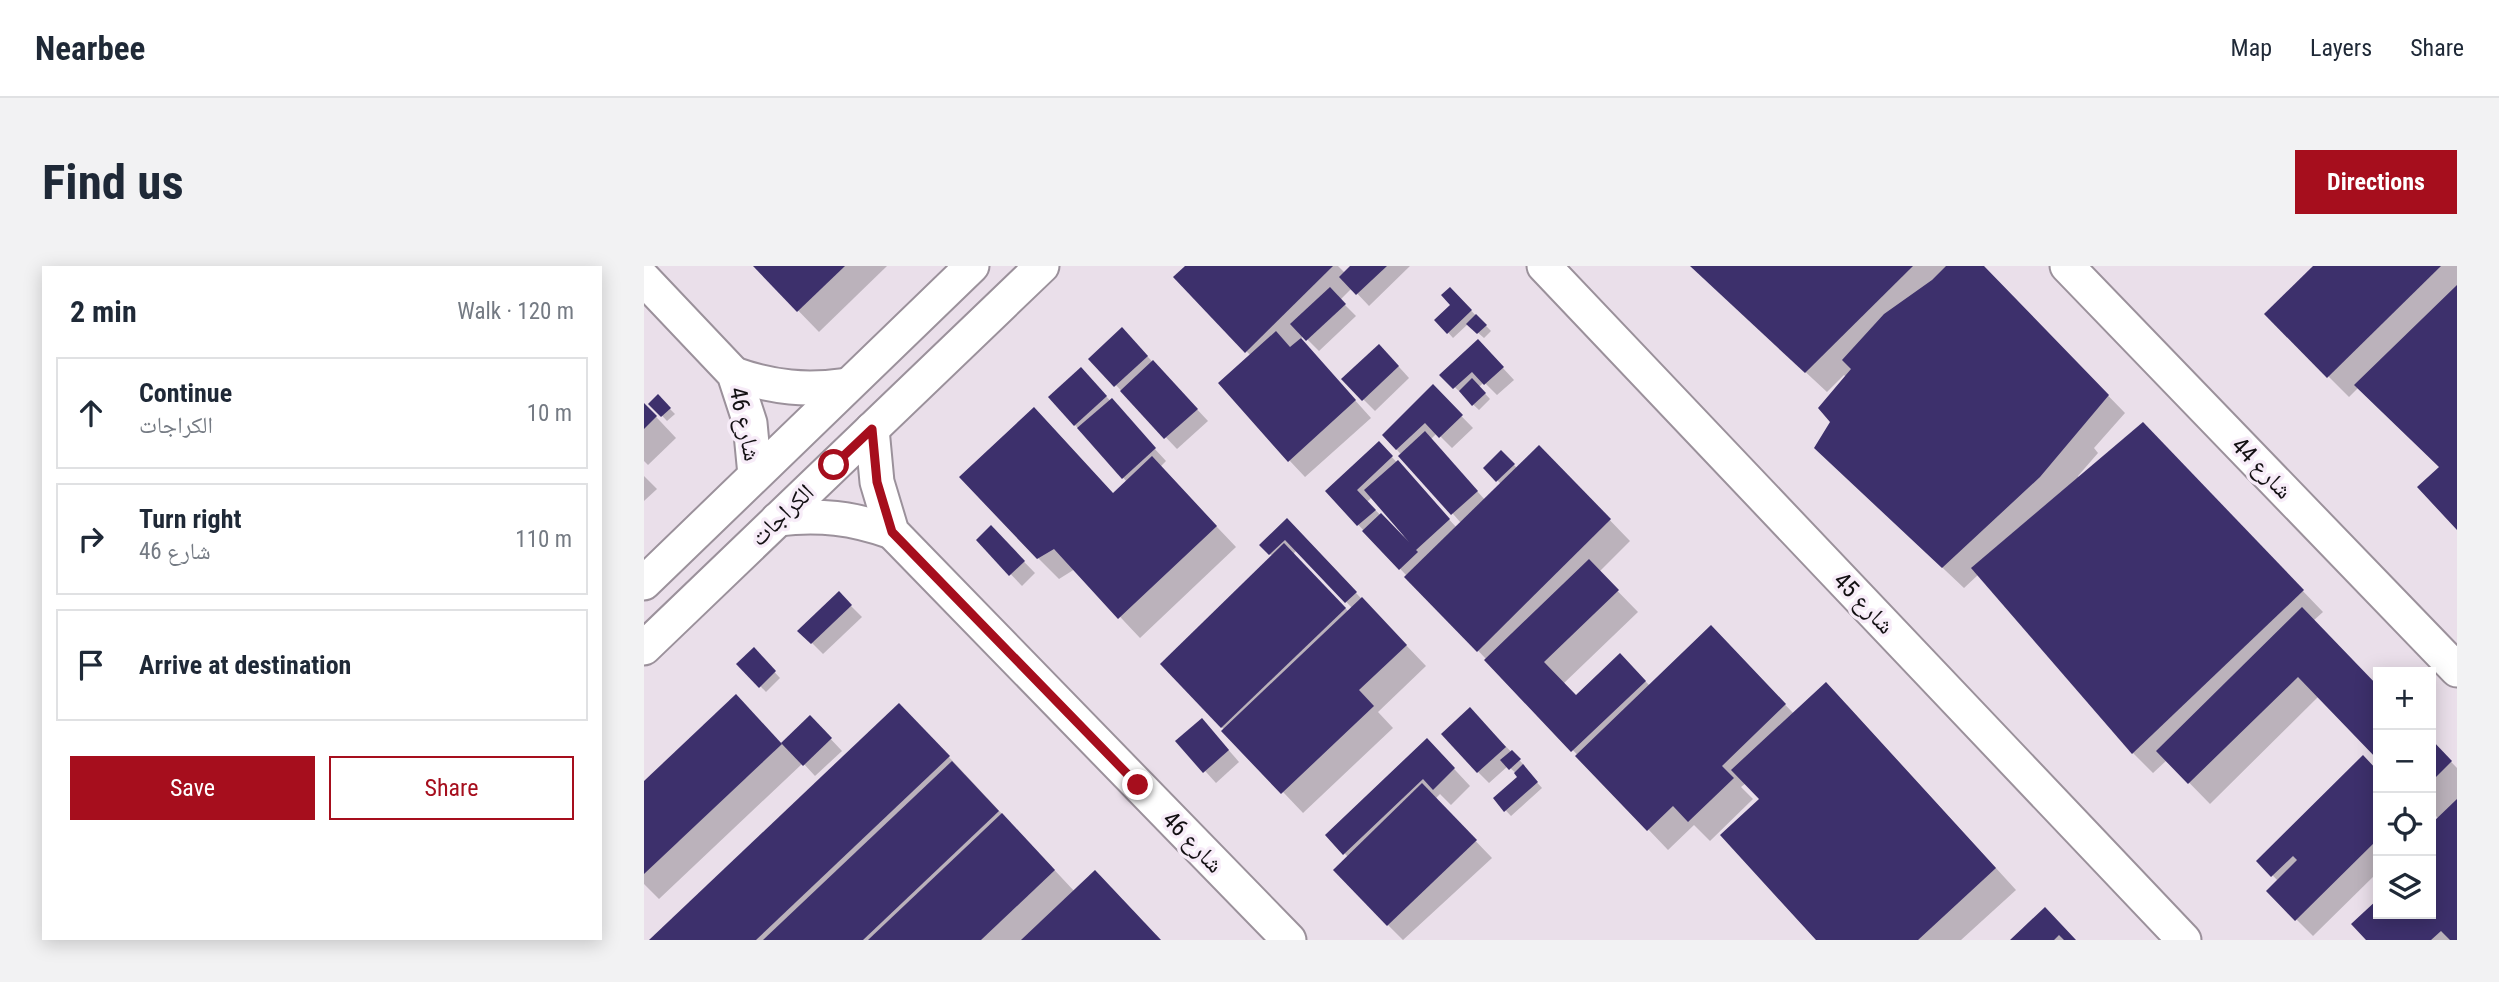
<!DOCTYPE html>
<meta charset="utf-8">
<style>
body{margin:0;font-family:"Roboto Condensed","Noto Naskh Arabic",sans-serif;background:#f2f2f3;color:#1f2937}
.controls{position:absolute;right:21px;bottom:21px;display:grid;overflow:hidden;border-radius:0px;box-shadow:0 4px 18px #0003}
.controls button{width:63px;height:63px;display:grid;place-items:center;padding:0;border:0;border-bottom:2px solid #e0e1e3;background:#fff;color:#1f2937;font:35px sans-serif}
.stop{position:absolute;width:21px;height:21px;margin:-16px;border:5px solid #a60e1d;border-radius:50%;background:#fff}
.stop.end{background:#a60e1d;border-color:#fff;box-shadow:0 2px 7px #0008}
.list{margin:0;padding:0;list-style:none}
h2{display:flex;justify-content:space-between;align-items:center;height:91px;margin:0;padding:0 28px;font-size:30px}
h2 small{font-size:23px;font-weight:400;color:#747a83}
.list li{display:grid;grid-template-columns:46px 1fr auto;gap:21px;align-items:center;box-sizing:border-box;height:112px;margin:0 14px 14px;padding:0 14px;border:2px solid #e0e1e3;border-radius:0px}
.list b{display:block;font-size:26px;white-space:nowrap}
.list p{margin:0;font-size:23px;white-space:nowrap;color:#747a83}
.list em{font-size:23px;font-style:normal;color:#747a83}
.actions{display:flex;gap:14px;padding:21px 28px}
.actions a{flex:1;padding:16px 0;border:2px solid #a60e1d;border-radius:0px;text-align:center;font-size:24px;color:#a60e1d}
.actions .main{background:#a60e1d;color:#fff}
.icon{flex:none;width:38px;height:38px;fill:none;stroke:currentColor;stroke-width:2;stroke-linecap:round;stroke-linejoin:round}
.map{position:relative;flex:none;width:1813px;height:674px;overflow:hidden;border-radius:0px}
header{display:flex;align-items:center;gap:42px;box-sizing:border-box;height:98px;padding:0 35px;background:#fff;border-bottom:2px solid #e0e1e3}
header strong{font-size:33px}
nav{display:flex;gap:38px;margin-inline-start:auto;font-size:24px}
.intro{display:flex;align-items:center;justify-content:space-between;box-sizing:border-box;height:168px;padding:0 42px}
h1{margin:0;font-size:49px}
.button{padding:18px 32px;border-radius:0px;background:#a60e1d;color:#fff;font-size:24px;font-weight:700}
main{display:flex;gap:42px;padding:0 42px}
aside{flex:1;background:#fff;border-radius:0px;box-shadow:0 4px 18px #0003}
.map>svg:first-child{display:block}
</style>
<header>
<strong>Nearbee</strong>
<nav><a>Map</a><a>Layers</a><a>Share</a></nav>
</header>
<div class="intro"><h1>Find us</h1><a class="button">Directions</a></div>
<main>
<aside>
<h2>2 min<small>Walk · 120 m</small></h2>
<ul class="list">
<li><svg class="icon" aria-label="ahead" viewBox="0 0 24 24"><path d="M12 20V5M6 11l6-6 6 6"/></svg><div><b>Continue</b><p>الكراجات</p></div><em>10 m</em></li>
<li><svg class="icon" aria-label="right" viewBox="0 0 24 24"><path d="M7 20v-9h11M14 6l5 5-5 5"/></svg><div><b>Turn right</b><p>شارع 46</p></div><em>110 m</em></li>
<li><svg class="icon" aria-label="arrive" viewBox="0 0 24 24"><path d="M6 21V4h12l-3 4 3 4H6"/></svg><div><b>Arrive at destination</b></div></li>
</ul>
<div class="actions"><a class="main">Save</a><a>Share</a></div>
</aside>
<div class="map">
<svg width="1813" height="674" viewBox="0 0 1813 674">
<rect width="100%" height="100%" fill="#eadfea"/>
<!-- shadow -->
<g fill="#0003" fill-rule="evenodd">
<polygon points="111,0 243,0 175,66"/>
<polygon points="543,0 694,0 701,7 709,0 766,0 725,40 708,22 696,34 712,50 675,85 660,70 656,73 727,152 661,211 645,194 607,90 532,11"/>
<polygon points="1047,0 1338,0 1481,147 1450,182 1454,187 1434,210 1435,212 1519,179 1679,346 1669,355 1734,421 1734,491 1675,430 1566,538 1523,494 1509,507 1489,487 1335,308 1320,322 1193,202 1189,156 1202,111 1200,109 1183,126"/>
<polygon points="1671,0 1813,0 1813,261 1797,202 1715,121 1705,131 1622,48"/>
<polygon points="806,23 847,65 840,72 824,58 809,72 793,54 808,39"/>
<polygon points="489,75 564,155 533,183 447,93"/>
<polygon points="845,87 870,114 853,129 840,116 835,121 846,133 835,144 798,109"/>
<polygon points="746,91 765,112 731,145 699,113"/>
<polygon points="448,115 522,195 516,201 592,281 496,372 431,303 415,313 394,292 483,216 431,159"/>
<path d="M789,121L829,162L808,182L793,167L787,173L841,234L857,218L841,202L857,186L873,202L895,181L986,275L955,306L994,346L919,418L932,431L976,389L1006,420L1087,382L1150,448L1203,439L1372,624L1317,674H1175L1117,533L1102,517L1097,521L1109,533L1066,575L1050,559L1024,584L683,226L735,177L813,262L817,257L740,169ZM728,231L761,269L759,271L723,236Z"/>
<polygon points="14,131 31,148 23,155 7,138"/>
<polygon points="0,138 32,172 4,199 0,195"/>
<polygon points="0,210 13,223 0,235"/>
<path d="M643,255L782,400L734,446L749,462L659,547L518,398L629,291L617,279ZM653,284L708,342L705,346L649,288Z"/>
<polygon points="347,262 391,307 378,320 334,274"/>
<polygon points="195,328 218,351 179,388 156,365"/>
<polygon points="110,384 136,412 122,426 95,398"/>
<polygon points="166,451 198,485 171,510 159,497 15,633 0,618 0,518 137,478"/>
<polygon points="837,455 881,500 879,501 898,522 867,550 851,533 876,511 864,500 845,517 834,506"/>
<polygon points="276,460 431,626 515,674 7,674"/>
<polygon points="569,466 595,496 572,517 534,475"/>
<polygon points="1787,475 1813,502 1813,674 1724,674 1710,659 1734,636 1734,648 1787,648 1787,561 1795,553 1787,545"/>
<polygon points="799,491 826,520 807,539 796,528 791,533 848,592 759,674 744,659 704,591 683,569"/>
<polygon points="1719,492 1734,507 1734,606 1669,670 1624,625 1634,615 1615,595"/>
<polygon points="1401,643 1430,674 1369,674"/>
</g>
<!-- building -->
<g fill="#3d306c">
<polygon points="109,0 201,0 153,46"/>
<polygon points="541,0 689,0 601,87 529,11"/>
<polygon points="706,0 743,0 712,29 695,11"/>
<polygon points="1046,0 1269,0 1161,107"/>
<polygon points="1302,0 1340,0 1465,129 1396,211 1298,302 1170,182 1186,156 1174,142 1207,103 1198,94 1240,48 1288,14"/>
<polygon points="1669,0 1797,0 1683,112 1620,48"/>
<polygon points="1813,19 1813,264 1773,221 1795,201 1710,119"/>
<polygon points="686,21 702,38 662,75 646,58"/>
<polygon points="806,21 828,44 803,68 790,54 806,39 797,29"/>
<polygon points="832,48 843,59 833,68 822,58"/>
<polygon points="478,61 504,90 470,121 444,93"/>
<polygon points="632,65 646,81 657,72 712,134 644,196 574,117"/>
<polygon points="834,73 860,101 840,119 828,106 809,123 795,109"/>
<polygon points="735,78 755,100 718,135 697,113"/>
<polygon points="509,94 554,143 520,173 476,125"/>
<polygon points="437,101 463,130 430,160 404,131"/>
<polygon points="828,112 842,127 828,140 815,125"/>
<polygon points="789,118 819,149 795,172 781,157 752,184 738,169"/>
<polygon points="14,128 27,142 17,151 4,138"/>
<polygon points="468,132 512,182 478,213 433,162"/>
<polygon points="0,137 13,150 0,163"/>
<polygon points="390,141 469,227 508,190 573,260 474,353 410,283 393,293 315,211"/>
<polygon points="1499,156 1660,324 1488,488 1327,302"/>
<polygon points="781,165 834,225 807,249 754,190"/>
<polygon points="735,175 749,190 713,224 732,244 713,260 681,225"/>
<polygon points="895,179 967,253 833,386 760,311"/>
<polygon points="857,184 871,198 852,216 839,202"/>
<polygon points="754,194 806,253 772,284 774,286 755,304 718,265 737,247 765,276 720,224"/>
<polygon points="643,252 713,326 701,337 641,274 625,289 615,279"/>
<polygon points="347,259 381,295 365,310 332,274"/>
<polygon points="640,277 702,342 577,462 516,398"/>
<polygon points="945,293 975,324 900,396 932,429 976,387 1002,415 927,486 840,394"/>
<polygon points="195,325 208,339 167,378 153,365"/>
<polygon points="718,331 763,379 715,424 730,440 637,528 577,465"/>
<polygon points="1658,341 1734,420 1734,494 1654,411 1544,518 1512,485"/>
<polygon points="1067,359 1142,438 1078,500 1090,512 1044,556 1029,540 1003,565 931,490"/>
<polygon points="110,381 132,405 115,422 92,398"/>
<polygon points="1182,416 1352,602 1274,674 1172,674 1076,569 1115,533 1087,504"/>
<polygon points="92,428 138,478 0,608 0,515"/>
<polygon points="255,437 306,490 112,674 5,674"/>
<polygon points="826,441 862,481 833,507 797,468"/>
<polygon points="166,449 188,472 159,500 137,477"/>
<polygon points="558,452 585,484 559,507 531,475"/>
<polygon points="783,472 811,502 789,524 779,513 699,589 681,569"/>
<polygon points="1787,473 1808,495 1787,516"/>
<polygon points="868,484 877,493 865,504 856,494"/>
<polygon points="1719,489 1734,505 1734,573 1651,655 1622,625 1653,594 1649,590 1627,611 1612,595"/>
<polygon points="308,495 355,545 219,674 119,674"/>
<polygon points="879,498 894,516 860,546 849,532 873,511 870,507"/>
<polygon points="778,517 833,574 743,660 689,604"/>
<polygon points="1813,533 1813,674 1806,674 1797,665 1787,674 1722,674 1707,658 1734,633 1734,648 1787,648 1787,558"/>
<polygon points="358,547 411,604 337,674 224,674"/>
<polygon points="451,604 517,674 377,674"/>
<polygon points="1401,641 1432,674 1420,674 1415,669 1410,674 1366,674"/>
</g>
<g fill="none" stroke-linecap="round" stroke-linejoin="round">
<!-- minor casing -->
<g stroke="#9b919b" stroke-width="37">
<g id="minor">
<polyline points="900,0 1540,674"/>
<polyline points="1423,0 1813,404"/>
<polyline points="0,13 90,108 106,157 111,209"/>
<path d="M90,108C129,122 163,125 204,119"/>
<polyline points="228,163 233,216 248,266 645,674"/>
<path d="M134,253C175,248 209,252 248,266"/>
<polyline points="0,317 328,0"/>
<polyline points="0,382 398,0"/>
</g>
</g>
<!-- minor -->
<use href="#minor" stroke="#fff" stroke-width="33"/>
</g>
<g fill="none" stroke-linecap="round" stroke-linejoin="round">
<!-- route -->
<polyline stroke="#a60e1d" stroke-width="9" points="190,199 228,163 233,216 248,266 494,519"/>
</g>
<g text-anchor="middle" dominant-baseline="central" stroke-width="7" stroke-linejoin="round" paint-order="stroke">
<!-- street labels -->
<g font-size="24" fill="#131013" stroke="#f7ecf8">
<text transform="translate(101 158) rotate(78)">شارع 46</text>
<text transform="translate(1618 202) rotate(46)">شارع 44</text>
<text transform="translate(138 249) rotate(-44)">الكراجات</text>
<text transform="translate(1220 337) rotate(46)">شارع 45</text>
<text transform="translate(549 576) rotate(46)">شارع 46</text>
</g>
</g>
</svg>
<div class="controls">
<button>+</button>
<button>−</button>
<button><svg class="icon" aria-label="locate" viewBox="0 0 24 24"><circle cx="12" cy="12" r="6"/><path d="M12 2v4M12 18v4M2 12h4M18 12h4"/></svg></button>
<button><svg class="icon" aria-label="layers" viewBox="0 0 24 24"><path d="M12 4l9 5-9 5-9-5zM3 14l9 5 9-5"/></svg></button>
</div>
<div class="stop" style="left:190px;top:199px"></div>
<div class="stop end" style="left:494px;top:519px"></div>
</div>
</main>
